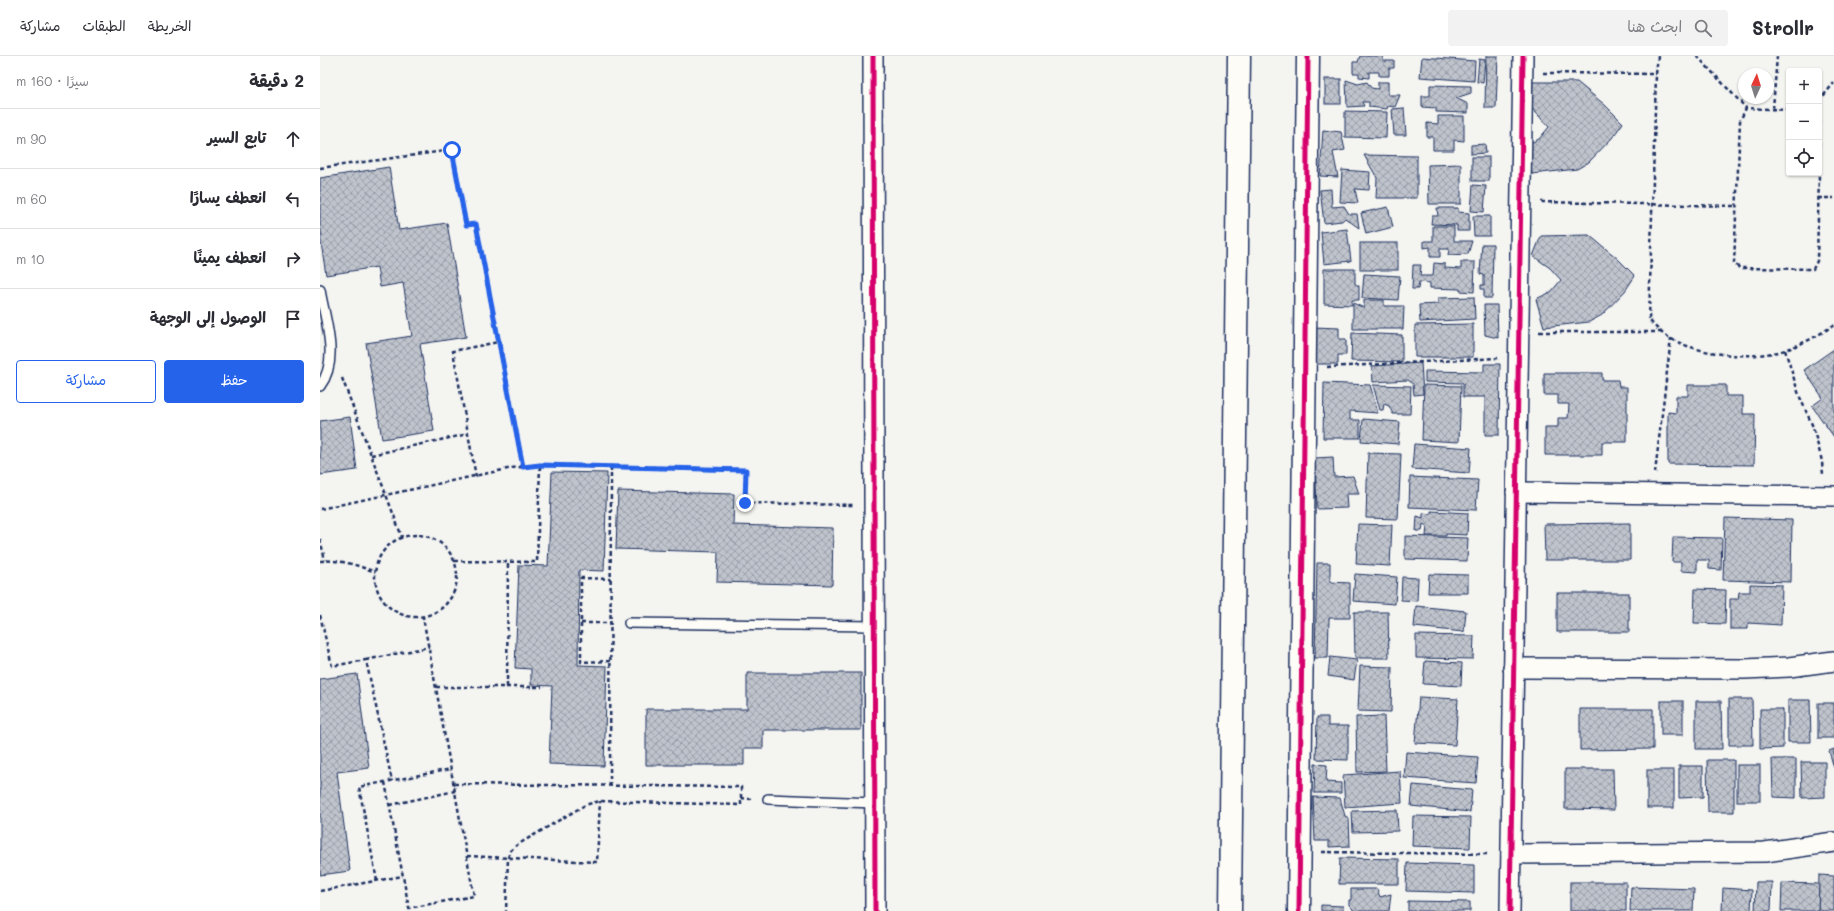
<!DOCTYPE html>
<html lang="ar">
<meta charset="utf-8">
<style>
body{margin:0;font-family:Mali,"Playpen Sans Arabic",sans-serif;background:#f2f2f3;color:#2b2b33;direction:rtl}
.controls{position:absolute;right:12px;top:12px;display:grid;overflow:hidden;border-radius:4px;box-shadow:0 1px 3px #0004}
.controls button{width:36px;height:36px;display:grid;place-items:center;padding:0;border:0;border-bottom:1px solid #e1e1e2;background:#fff;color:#2b2b33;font:20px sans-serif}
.compass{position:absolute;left:1418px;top:12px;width:36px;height:36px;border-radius:50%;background:#fff;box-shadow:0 1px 3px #0004;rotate:4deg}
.stop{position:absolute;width:12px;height:12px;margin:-9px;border:3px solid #2563eb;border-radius:50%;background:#fff}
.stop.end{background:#2563eb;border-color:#fff;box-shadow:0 1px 4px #0008}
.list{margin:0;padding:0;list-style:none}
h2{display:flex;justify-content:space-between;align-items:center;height:52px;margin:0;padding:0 16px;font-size:17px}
h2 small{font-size:13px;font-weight:400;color:#7c7c81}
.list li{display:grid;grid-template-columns:26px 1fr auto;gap:12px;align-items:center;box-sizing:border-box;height:60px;padding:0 16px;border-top:1px solid #e1e1e2}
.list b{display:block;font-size:15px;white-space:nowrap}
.list em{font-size:13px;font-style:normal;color:#7c7c81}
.actions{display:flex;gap:8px;padding:12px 16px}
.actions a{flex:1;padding:9px 0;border:1px solid #2563eb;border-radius:4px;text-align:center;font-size:14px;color:#2563eb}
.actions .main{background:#2563eb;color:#fff}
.icon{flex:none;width:22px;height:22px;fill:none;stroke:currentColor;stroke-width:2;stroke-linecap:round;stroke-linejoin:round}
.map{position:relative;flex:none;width:1514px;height:855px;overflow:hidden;direction:ltr}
header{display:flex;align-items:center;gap:24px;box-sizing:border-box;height:56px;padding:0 20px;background:#fff;border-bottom:1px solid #e1e1e2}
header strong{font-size:19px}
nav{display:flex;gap:22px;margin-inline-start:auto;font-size:14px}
.search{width:280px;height:36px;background:#f2f2f3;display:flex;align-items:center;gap:10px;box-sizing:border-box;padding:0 14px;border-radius:4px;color:#7c7c81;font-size:15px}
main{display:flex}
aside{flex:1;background:#fff}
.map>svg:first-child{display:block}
</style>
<header>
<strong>Strollr</strong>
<div class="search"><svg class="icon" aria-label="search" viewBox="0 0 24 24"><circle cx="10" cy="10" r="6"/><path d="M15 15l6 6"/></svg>ابحث هنا</div>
<nav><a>الخريطة</a><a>الطبقات</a><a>مشاركة</a></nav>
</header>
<main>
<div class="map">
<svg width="1514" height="855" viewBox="0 0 1514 855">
<defs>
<pattern id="building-cross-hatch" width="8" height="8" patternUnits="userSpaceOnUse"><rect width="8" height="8" fill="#bfc3cc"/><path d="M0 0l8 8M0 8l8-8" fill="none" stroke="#9a9fa9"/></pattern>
</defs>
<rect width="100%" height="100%" fill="#f4f4f1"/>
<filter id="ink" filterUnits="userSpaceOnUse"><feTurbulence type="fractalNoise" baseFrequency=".025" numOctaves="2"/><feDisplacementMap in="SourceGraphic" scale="8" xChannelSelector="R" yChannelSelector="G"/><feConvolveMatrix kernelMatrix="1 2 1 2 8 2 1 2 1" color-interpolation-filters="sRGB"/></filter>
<g filter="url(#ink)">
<!-- building -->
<g fill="url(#building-cross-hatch)" stroke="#1b2f5e">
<polygon points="1040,0 1063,0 1063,5 1074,5 1074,12 1069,12 1069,20 1059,20 1059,16 1049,16 1049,22 1039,21 1039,17 1033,17 1033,6 1038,6"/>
<polygon points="1166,0 1178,0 1176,52 1165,52"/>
<polygon points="1102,1 1155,5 1154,25 1100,21"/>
<polygon points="1159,3 1165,4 1163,27 1157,26"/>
<rect x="1005" y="23" width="16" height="25"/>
<polygon points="1026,24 1038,28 1047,26 1051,32 1058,33 1058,26 1068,26 1068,39 1080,39 1075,51 1068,50 1067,53 1049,51 1049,46 1042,46 1044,50 1027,51"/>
<polygon points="1209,26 1257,26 1285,49 1303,67 1292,82 1269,106 1257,113 1212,118 1204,90 1219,83 1229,71 1207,47"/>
<polygon points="1110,29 1151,30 1151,37 1136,42 1148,48 1148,57 1116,56 1116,52 1102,51 1102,40 1110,40"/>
<polygon points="1084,52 1086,79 1074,79 1072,53"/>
<polygon points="1025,55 1067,56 1066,82 1025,81"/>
<polygon points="1118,60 1144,60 1144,85 1134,84 1134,94 1113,94 1113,81 1107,81 1107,67 1118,68"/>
<polygon points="1003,74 1021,76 1025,94 1013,96 1018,121 1000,120"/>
<polygon points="1165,88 1166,97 1151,98 1151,89"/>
<polygon points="1044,99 1097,100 1097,142 1056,142 1057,122"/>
<rect x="1152" y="101" width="17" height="24"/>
<polygon points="1141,108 1141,148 1109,148 1108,109"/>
<polygon points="69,111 79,174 127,167 146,281 100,288 114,375 62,383 46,287 92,280 83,227 60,231 57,211 6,219 0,180 2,180 0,170 0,122"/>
<polygon points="1022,114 1050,116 1049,134 1035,133 1038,147 1020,146"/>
<polygon points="1153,129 1166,130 1164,156 1151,155"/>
<polygon points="1011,133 1012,151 1024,150 1029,158 1037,158 1039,172 1025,162 1022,165 1004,167 1000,134"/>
<polygon points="1068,151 1073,171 1046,178 1041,157"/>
<polygon points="1117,152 1138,152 1138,156 1149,157 1149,175 1137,175 1137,169 1111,168 1112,160 1118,160"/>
<polygon points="1153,160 1170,160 1170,180 1154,180"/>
<polygon points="1113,170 1134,170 1134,185 1152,185 1148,198 1128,199 1129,193 1120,193 1120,201 1110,201 1110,191 1104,192 1104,185 1113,185"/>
<polygon points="1027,173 1031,205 1004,208 1001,176"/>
<polygon points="1269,179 1297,202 1315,220 1305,235 1282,259 1269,266 1224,271 1216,243 1231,236 1241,224 1230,212 1213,200 1221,180"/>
<rect x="1040" y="187" width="38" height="27"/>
<polygon points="1162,188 1173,188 1172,242 1164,242 1164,233 1161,233 1161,229 1164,229 1164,219 1160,218"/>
<polygon points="1141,206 1155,206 1154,236 1140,235 1140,233 1110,232 1110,227 1099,226 1098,233 1092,233 1093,209 1101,209 1100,220 1113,220 1114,207 1125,208 1125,212 1141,213"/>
<polygon points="1004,213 1035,213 1035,228 1039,230 1039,244 1032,244 1032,249 1004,248"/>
<polygon points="1044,218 1080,220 1078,244 1042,242"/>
<polygon points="1154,241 1155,263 1100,266 1099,249 1118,248 1118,242"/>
<polygon points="1044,244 1064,244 1064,250 1084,250 1083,273 1033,273 1033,247 1044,252"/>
<polygon points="1164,249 1177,249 1178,282 1165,279"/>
<polygon points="1153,268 1153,301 1095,301 1095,269"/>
<polygon points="993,271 1019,272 1019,283 1026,283 1026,299 1018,299 1018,308 993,308"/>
<polygon points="1032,277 1082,279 1082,306 1031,305"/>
<polygon points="1514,293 1514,381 1492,350 1503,342 1484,314"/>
<polygon points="1101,307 1103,338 1094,339 1093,328 1088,324 1053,326 1052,310"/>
<polygon points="1164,308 1180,308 1179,379 1165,379 1165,341 1143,341 1143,327 1105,326 1105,315 1164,316"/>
<polygon points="1224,317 1282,317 1282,324 1298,324 1299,331 1307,331 1307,386 1282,386 1282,399 1225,399 1225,371 1238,371 1238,362 1248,362 1249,348 1238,348 1238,339 1224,339"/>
<polygon points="1004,327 1050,329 1058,357 1030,355 1030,364 1040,364 1040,382 1003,382"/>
<polygon points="1053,329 1091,330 1090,358 1073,358 1069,350 1064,348 1063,354 1060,354"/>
<polygon points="1104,329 1141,330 1139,386 1102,384"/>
<polygon points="1368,329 1406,329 1406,340 1423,340 1423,358 1435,358 1434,409 1348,408 1348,356 1356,357 1356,340 1368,340"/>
<polygon points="30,361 37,414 0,419 0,365"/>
<polygon points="1043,363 1080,366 1078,388 1041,385"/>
<polygon points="1094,388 1151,392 1149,417 1092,413"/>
<polygon points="1048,397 1081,398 1078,463 1046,462"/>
<polygon points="1013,401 1014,421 1033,420 1039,438 1026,438 1027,452 997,453 995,402"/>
<polygon points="232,416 287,417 284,515 259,514 258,609 287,610 284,710 229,708 232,630 211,629 211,613 195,612 199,509 228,510"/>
<polygon points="1090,421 1158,424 1156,454 1089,451"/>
<polygon points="298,435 414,438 413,469 513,472 512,529 397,526 398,496 296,493"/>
<polygon points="1111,455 1148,457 1147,479 1126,478 1126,480 1106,480 1107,470 1103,468 1102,475 1096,475 1097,460 1103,462 1103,457 1111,458"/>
<polygon points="1405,462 1472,464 1471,526 1403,524"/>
<polygon points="1310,467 1310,504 1225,504 1224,468"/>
<polygon points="1038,468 1072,469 1070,510 1036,508"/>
<polygon points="1085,480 1148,482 1147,505 1085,503"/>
<polygon points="1353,481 1402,482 1401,514 1389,513 1389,504 1377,504 1377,516 1361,515 1361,506 1352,506"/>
<polygon points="997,507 1010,507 1010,526 1030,527 1030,562 1009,562 1008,602 995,602"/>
<polygon points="1035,518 1077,521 1075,548 1033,545"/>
<polygon points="1109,518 1148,519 1148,537 1108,537"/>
<polygon points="1082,521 1098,522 1097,545 1081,544"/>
<polygon points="1430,528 1462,529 1461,569 1428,567 1428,573 1410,573 1410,543 1418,543 1419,536 1430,536"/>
<polygon points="1375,533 1406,534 1405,568 1374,567"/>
<rect x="1237" y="537" width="72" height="39"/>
<polygon points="1096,550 1146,555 1144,576 1094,571"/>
<polygon points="1034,556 1068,556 1069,602 1035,602"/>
<polygon points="1096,579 1154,580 1153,603 1096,602"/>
<polygon points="1010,601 1037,604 1034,624 1008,620"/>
<polygon points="1105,605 1142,607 1141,630 1103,628"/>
<polygon points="1040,610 1072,611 1071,656 1038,655"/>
<polygon points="427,617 541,617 541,674 443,674 443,692 424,692 424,709 326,709 326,653 427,653"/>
<polygon points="37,618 49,712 17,716 30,815 0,819 0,623"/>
<polygon points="1099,641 1138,643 1135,689 1095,687"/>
<polygon points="1409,643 1432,643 1433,689 1409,689"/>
<polygon points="1468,644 1490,644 1491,686 1468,686"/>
<rect x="1341" y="645" width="22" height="34"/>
<polygon points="1376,645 1401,645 1402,693 1376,693"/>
<rect x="1498" y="647" width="16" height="35"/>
<polygon points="1260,653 1333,653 1333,693 1260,694"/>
<polygon points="1440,653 1463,653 1463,692 1440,693"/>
<polygon points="1064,660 1066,715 1037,716 1036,661"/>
<polygon points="997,661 1008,661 1008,670 1028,670 1028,704 996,703"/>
<polygon points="1514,693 1514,712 1509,695"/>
<polygon points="1086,696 1158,701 1156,727 1084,722"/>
<polygon points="1452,703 1476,703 1476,742 1453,741"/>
<polygon points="1387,704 1414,704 1414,756 1388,756"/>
<polygon points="1481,706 1505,706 1505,741 1482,742"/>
<polygon points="995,708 1007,709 1006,726 1021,727 1021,737 994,737"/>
<rect x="1417" y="709" width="23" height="36"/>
<polygon points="1359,710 1383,710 1383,741 1359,742"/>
<polygon points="1245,713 1293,713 1294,754 1245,753"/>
<rect x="1327" y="714" width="27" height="38"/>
<polygon points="1080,715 1082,747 1025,751 1023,719"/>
<polygon points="1093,729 1152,734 1150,756 1091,750"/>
<polygon points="993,741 1020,742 1025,760 1029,762 1030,790 1009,791 1009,785 995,785"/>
<polygon points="1077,754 1078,775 1033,776 1032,755"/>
<polygon points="1093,760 1151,761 1150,792 1092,790"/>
<polygon points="1020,802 1079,803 1079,828 1019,828"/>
<polygon points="1087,807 1154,809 1154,837 1086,835"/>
<polygon points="1499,819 1514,820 1514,855 1498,855"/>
<rect x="1250" y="826" width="56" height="29"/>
<polygon points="1436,826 1452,826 1451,855 1435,855"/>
<polygon points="1462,827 1499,828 1498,855 1461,855"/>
<polygon points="1311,831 1374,833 1373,855 1310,855"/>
<polygon points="1403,832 1432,834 1431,855 1402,855"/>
<polygon points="1031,833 1057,833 1060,841 1071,838 1069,855 1033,855 1033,853 1029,849 1029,844 1031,844"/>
<polygon points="1088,845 1150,846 1150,855 1088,855"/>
<polygon points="1001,849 1023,850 1023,855 1001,855"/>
</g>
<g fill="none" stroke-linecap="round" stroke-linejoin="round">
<!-- service casing -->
<g stroke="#1b2f5e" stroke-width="12">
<g id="service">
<path d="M0,234C5,264 20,304 0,330"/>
<polyline points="309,567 554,570"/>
<polyline points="448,743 554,747"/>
</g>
</g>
<!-- minor casing -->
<g stroke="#1b2f5e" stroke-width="22">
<g id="minor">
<polyline points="553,0 555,855"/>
<polyline points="1196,436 1514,440"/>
<polyline points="1193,612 1424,613 1469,611 1514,605"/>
<polyline points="1191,798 1445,796 1514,786"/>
<polyline points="1190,855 1203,0"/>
</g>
</g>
<!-- tertiary casing -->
<g stroke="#1b2f5e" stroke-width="25">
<g id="tertiary">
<polyline points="910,855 919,0"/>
<polyline points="979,855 988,0"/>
</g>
</g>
<!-- path -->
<g stroke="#1b2f5e" stroke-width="2.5" stroke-dasharray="4 3" stroke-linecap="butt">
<path d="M1338,0L1336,18L1329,264C1333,268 1337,273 1342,277C1372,299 1430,305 1465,294C1483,288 1499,279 1514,269"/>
<polyline points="1377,0 1426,52"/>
<polyline points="1223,17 1336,18"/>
<polyline points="1499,45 1514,27"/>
<polyline points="1453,53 1457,0"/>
<polyline points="1469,54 1426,52 1420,65 1414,208 1420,212 1493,213 1497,205 1499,117"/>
<polyline points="1499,65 1499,101"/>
<polyline points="0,112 132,94 146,169 156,168 203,411"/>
<polyline points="1498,142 1514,142"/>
<polyline points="1221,146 1416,150"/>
<polyline points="1219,276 1342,276"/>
<polyline points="1465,294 1479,339 1493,371 1502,405 1503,419"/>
<polyline points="1007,311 1178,302"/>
<polyline points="22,322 82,481"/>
<polyline points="51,399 148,378"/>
<polyline points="1335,417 1351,282"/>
<polyline points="156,421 133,295 178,286"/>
<polyline points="0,453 192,412 220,409 426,414 425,447 533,449"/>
<circle cx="96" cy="520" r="41"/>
<polyline points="0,483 5,504"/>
<path d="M0,505C19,503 37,509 55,516"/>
<polyline points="134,505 217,506 220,409"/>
<polyline points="0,559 12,610 46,604 72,725"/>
<polyline points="261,567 291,567"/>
<polyline points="46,604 109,591"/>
<polyline points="290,605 261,606 261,522 291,523"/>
<polyline points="116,631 222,631"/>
<polyline points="187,631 188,506"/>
<polyline points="65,726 89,852 154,840 103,561"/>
<polyline points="134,728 421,731 421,749 280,745 265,749 197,789 190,795 188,802 186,855"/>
<polyline points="290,730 291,410"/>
<polyline points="421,742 431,743"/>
<polyline points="70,749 135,735"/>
<polyline points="1002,796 1169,798"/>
<polyline points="147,800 277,806 280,745"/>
<polyline points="57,825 39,731 131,713"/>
<polyline points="0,835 83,820"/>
</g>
<!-- service -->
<use href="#service" stroke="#fdfcf7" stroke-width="9"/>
<!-- minor -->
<use href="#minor" stroke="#fdfcf7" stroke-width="19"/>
<!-- tertiary -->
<use href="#tertiary" stroke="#fdfcf7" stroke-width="22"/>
<!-- cycleway casing -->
<g stroke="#fdfcf7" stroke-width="8">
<g id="cycleway">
<polyline points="553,0 555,855"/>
<polyline points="979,855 988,0"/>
<polyline points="1190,855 1203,0"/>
</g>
</g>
<!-- cycleway -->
<use href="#cycleway" stroke="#d6006c" stroke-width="5"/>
</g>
</g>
<g fill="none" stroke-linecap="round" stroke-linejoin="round" filter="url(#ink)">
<!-- route -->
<polyline stroke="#2563eb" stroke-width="5" points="132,94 146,169 156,168 203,411 220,409 426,414 425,447"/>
</g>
</svg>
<div class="controls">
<button>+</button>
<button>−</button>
<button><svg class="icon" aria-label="locate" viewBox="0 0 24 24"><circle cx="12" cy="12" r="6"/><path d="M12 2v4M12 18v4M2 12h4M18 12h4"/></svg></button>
</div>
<svg class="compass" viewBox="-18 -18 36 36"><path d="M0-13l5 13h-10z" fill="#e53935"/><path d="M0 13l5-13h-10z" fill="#7c7c81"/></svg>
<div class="stop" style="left:132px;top:94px"></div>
<div class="stop end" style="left:425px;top:447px"></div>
</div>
<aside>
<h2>2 دقيقة<small>سيرًا · 160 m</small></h2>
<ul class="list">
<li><svg class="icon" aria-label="ahead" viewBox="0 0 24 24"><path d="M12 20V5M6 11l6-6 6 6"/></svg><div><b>تابع السير</b></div><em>90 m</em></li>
<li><svg class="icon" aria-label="left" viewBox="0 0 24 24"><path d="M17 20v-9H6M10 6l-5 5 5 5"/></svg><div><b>انعطف يسارًا</b></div><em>60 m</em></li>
<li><svg class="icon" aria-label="right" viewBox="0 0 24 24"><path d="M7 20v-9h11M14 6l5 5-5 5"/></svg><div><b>انعطف يمينًا</b></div><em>10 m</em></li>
<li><svg class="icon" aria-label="arrive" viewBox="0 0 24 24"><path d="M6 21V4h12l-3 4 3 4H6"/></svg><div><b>الوصول إلى الوجهة</b></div></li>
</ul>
<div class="actions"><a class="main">حفظ</a><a>مشاركة</a></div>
</aside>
</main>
